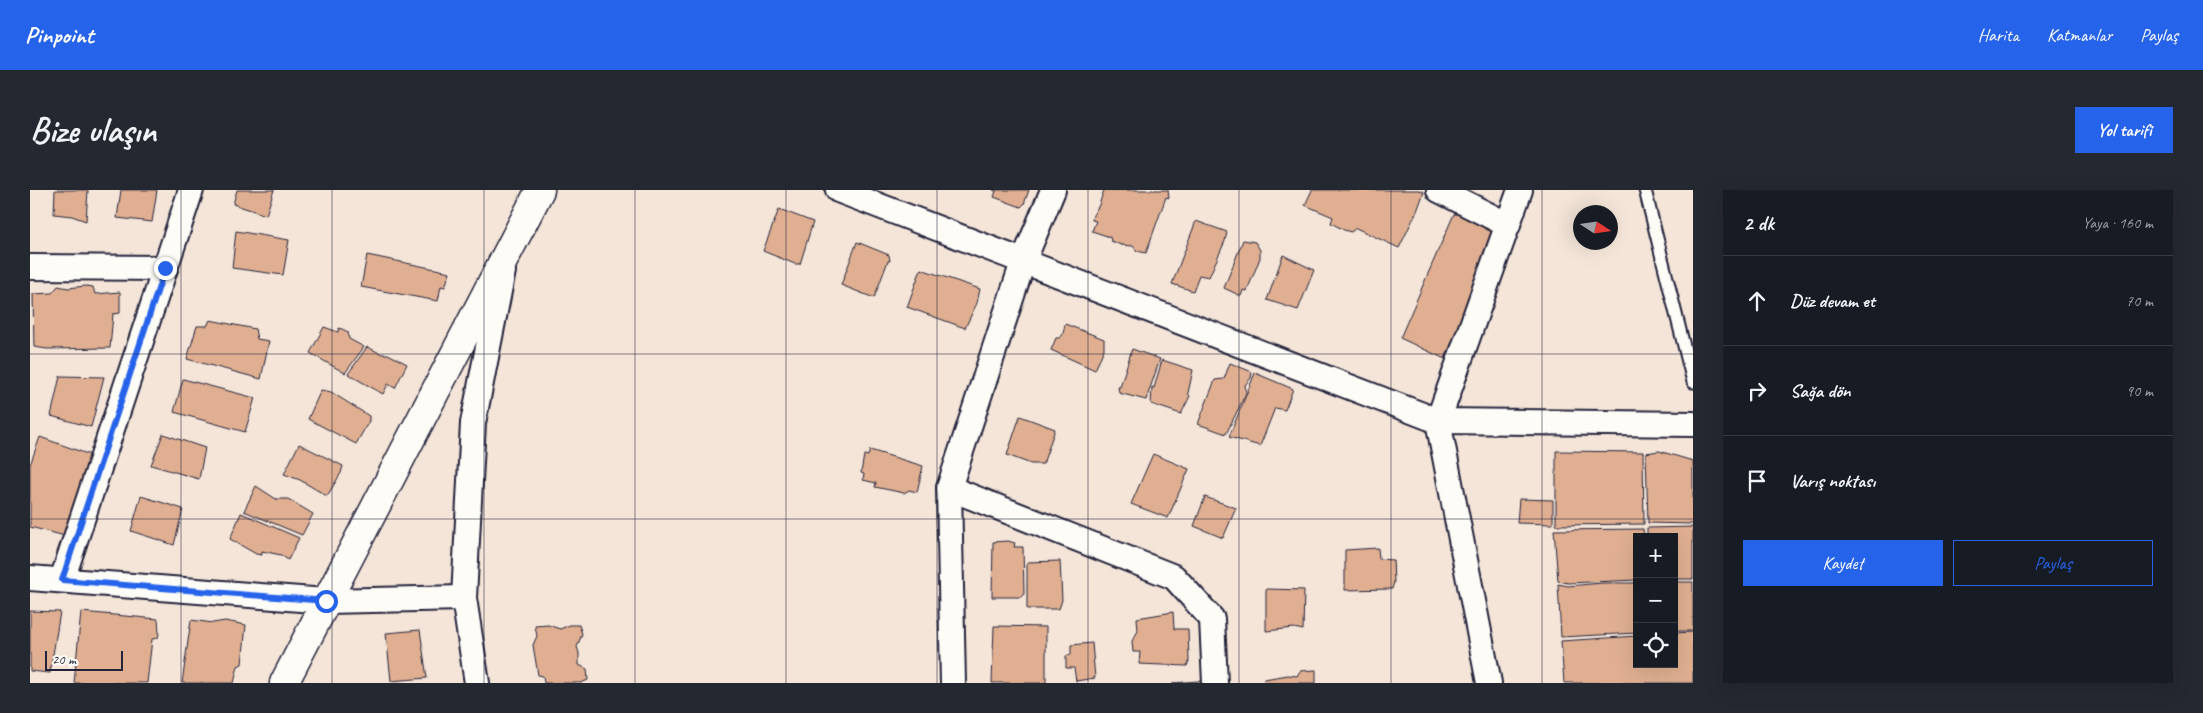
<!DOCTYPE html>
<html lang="tr">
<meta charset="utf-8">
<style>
body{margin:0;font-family:Caveat,sans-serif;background:#242831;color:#f1f3f6}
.controls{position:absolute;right:15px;bottom:15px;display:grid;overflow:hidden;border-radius:0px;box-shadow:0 5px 20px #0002}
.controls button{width:45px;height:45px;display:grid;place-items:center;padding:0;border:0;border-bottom:1px solid #363941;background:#171b24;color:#f1f3f6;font:25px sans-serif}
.compass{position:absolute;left:1543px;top:15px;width:45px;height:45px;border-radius:50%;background:#171b24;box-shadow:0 5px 20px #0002;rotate:102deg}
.scale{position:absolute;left:15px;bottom:12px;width:78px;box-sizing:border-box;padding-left:5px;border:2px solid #22223b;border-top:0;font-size:14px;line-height:18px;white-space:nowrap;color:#22223b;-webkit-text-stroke:4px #fdfcf7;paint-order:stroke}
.stop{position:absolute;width:15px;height:15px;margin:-11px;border:4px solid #2563eb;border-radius:50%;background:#fff}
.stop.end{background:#2563eb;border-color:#fff;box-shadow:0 1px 5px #0008}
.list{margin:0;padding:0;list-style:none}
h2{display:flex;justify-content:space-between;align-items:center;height:65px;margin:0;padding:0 20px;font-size:21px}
h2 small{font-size:16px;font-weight:400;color:#9ea1a6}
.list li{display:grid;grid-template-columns:32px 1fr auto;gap:15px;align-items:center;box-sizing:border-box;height:90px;padding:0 20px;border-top:1px solid #363941}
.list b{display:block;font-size:19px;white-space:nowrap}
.list em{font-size:16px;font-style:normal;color:#9ea1a6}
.actions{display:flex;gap:10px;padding:15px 20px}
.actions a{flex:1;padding:11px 0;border:1px solid #2563eb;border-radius:0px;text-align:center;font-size:18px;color:#2563eb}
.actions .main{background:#2563eb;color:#fff}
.icon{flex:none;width:28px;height:28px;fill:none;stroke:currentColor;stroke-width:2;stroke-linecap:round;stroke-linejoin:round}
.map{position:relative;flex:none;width:1663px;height:493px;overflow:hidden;border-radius:0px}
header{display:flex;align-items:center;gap:30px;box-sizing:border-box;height:70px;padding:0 25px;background:#2563eb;color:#fff}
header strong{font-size:24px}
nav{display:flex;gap:28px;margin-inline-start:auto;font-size:18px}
.intro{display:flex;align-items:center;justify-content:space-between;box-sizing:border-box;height:120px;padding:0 30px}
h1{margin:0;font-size:35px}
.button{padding:12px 22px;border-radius:0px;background:#2563eb;color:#fff;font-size:18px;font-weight:700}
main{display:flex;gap:30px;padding:0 30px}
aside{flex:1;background:#171b24;border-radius:0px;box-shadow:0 5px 20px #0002}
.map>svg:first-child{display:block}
</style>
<header>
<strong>Pinpoint</strong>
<nav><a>Harita</a><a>Katmanlar</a><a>Paylaş</a></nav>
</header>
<div class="intro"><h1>Bize ulaşın</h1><a class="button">Yol tarifi</a></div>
<main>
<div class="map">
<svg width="1663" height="493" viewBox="0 0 1663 493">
<rect width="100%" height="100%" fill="#f4e5d8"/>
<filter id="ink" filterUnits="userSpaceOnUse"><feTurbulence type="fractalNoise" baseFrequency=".02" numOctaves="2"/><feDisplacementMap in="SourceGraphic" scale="10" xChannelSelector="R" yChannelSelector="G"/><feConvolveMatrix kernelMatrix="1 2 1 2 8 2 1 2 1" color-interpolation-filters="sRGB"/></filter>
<g filter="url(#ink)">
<!-- building -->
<g fill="#e0af91" stroke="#22223b">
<polygon points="25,0 58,0 56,31 42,26 24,24"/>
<polygon points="91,0 127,0 122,32 87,28"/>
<polygon points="207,0 244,0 236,25 203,14"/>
<polygon points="963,0 999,0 994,14 991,17 964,7 966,1"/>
<polygon points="1074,0 1138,0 1139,8 1136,7 1116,63 1107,61 1103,56 1091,55 1081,51 1080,47 1062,41 1066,31 1062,30 1063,25 1069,15"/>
<polygon points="1282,0 1389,0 1394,2 1387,21 1369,58 1326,38 1321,42 1314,40 1301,33 1303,27 1275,15"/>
<polygon points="749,19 783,32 770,74 765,74 733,61"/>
<polygon points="1434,23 1469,40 1415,169 1370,148 1424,24"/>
<polygon points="1166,31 1197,42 1195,51 1179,87 1169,85 1163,101 1142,94"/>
<polygon points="206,41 259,50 253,85 202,78"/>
<polygon points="1213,50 1225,52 1230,60 1230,68 1217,101 1213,100 1211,106 1194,98"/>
<polygon points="827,52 859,65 860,71 858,71 844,108 811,95"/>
<polygon points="337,65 420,82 415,97 411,96 408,111 331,97"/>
<polygon points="1253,65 1284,80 1268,120 1237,110"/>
<polygon points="891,79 950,99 947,113 935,138 877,117"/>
<polygon points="28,96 38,98 56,96 63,97 65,104 90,102 90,123 83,124 80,158 17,159 4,157 3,104 22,103"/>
<polygon points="180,130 225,139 227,149 239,151 231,189 157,169 167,136 177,136"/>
<polygon points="1035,134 1074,149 1074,159 1065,180 1021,160 1026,148 1030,148 1033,144"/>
<polygon points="294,137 308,142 309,138 312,139 318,142 319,149 334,157 315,183 280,163"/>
<polygon points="337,157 352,164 358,164 377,174 365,198 358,194 353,204 318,184"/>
<polygon points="1102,159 1130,169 1116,210 1089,203 1088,197 1090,197"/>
<polygon points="1132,170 1163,180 1158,203 1160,206 1151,224 1121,214 1122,197 1124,198"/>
<polygon points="1200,173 1222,182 1221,188 1215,195 1216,203 1196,244 1168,234 1185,190 1194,189"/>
<polygon points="1225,183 1263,199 1255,220 1245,218 1230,256 1199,247"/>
<polygon points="30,186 74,187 61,237 21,226"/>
<polygon points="153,189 225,208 215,242 144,222"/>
<polygon points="291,200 301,202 339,226 339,231 326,254 278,229"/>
<polygon points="990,226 1025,239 1013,274 1001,274 977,265"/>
<polygon points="133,244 175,258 169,289 121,275"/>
<polygon points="10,247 63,266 43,348 0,337 0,275"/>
<polygon points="269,254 313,276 311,283 297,306 270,290 254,284"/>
<polygon points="840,260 893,276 887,302 879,300 874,303 845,297 846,293 833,290 834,284 831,283 834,265 838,266"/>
<polygon points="1526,261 1613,262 1614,334 1526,335"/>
<polygon points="1629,261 1663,271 1663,334 1618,333 1616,263"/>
<polygon points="1123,264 1159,279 1138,328 1101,314"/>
<polygon points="226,296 246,309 258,309 283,324 272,345 214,321"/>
<polygon points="111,306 153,319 144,355 101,341"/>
<polygon points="1175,307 1206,318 1193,348 1164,336"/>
<polygon points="1489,309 1523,310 1523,334 1487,333"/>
<polygon points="211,323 269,348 258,370 251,365 232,361 232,365 226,364 200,349"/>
<polygon points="1663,337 1663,389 1644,389 1644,347 1617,347 1617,338"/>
<polygon points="1613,339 1614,347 1607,347 1607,390 1538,393 1528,391 1524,340"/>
<polygon points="978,351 985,353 984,357 993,357 994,404 991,407 962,407 963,352"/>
<polygon points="1348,358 1349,369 1363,370 1364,392 1362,399 1315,400 1315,360"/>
<polygon points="1030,371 1032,410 1029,419 997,419 997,372"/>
<rect x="1644" y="392" width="19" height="49"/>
<polygon points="1573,393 1607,393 1607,443 1531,447 1528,394 1538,396"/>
<polygon points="1236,399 1274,400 1273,440 1264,438 1236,441"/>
<polygon points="0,421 30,422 20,483 0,481"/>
<polygon points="51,422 128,429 129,443 128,448 122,449 117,493 44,493"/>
<polygon points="1143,422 1144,439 1158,439 1159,471 1157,476 1109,474 1110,462 1103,462 1102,451 1108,441 1107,428"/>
<polygon points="161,430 183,433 195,431 216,435 212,474 208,476 204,493 152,493"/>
<polygon points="518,435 530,439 540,435 549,435 552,444 547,457 549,463 549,475 557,479 558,490 551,493 514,493 513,486 508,485 503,455 507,446 505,436"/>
<polygon points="964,436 1016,437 1016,493 962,493"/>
<polygon points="390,440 397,488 361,491 356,443"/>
<polygon points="1663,442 1663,493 1534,493 1531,451 1607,446 1607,474 1644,474 1644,443"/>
<polygon points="1062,453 1065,488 1046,491 1044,478 1036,478 1036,466 1041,465 1041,455"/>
<polygon points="1286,480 1286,493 1235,493 1234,489 1258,485 1267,486 1270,481"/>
<polygon points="1181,490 1181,493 1142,493"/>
</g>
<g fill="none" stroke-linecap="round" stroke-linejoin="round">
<!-- lane casing -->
<g stroke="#22223b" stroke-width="15">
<polyline id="lane" points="1615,0 1663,192"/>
</g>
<!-- street casing -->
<g stroke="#22223b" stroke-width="28">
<g id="street">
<polyline points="808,0 1408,231 1663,234"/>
<polyline points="1409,0 1478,35"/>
<polyline points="0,77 135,78"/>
<polyline points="919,298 1144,387 1182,429 1185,493"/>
<polyline points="0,388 296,411 434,408"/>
<polyline points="32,390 161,0"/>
<polyline points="447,493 434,408 443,233 473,81"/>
<polyline points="923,493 919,298 993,72 1023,0"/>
<polyline points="1459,493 1408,231 1490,0"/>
</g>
</g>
<!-- secondary casing -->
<g stroke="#22223b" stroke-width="31">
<polyline id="secondary" points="254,493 510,0"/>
</g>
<!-- lane -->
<use href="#lane" stroke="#fdfcf7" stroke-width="11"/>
<!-- street -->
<use href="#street" stroke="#fdfcf7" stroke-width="24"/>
<!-- secondary -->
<use href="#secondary" stroke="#fdfcf7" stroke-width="28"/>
</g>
</g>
<g fill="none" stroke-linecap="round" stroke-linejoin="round" filter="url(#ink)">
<!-- route -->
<polyline stroke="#2563eb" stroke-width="6" points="135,78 32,390 296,411"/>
</g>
<!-- grid -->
<path fill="none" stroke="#22223b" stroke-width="1" stroke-opacity="0.55" d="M151,0V493M302,0V493M454,0V493M605,0V493M756,0V493M907,0V493M1058,0V493M1209,0V493M1361,0V493M1512,0V493M0,164H1663M0,329H1663"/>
</svg>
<div class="controls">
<button>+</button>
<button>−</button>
<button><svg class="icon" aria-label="locate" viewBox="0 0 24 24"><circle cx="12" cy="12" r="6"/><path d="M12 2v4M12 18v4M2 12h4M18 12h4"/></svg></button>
</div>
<svg class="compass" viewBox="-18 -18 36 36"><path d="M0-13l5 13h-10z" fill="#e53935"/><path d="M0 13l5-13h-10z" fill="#9ea1a6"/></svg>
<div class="scale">20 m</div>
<div class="stop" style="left:296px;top:411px"></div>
<div class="stop end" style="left:135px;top:78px"></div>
</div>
<aside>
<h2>2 dk<small>Yaya · 160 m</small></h2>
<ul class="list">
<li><svg class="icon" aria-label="ahead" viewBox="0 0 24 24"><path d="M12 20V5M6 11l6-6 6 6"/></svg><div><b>Düz devam et</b></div><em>70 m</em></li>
<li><svg class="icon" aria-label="right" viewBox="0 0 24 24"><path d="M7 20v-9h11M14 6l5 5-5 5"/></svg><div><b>Sağa dön</b></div><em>90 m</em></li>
<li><svg class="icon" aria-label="arrive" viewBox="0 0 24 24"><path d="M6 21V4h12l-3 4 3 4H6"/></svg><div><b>Varış noktası</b></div></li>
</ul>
<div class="actions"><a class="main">Kaydet</a><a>Paylaş</a></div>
</aside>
</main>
